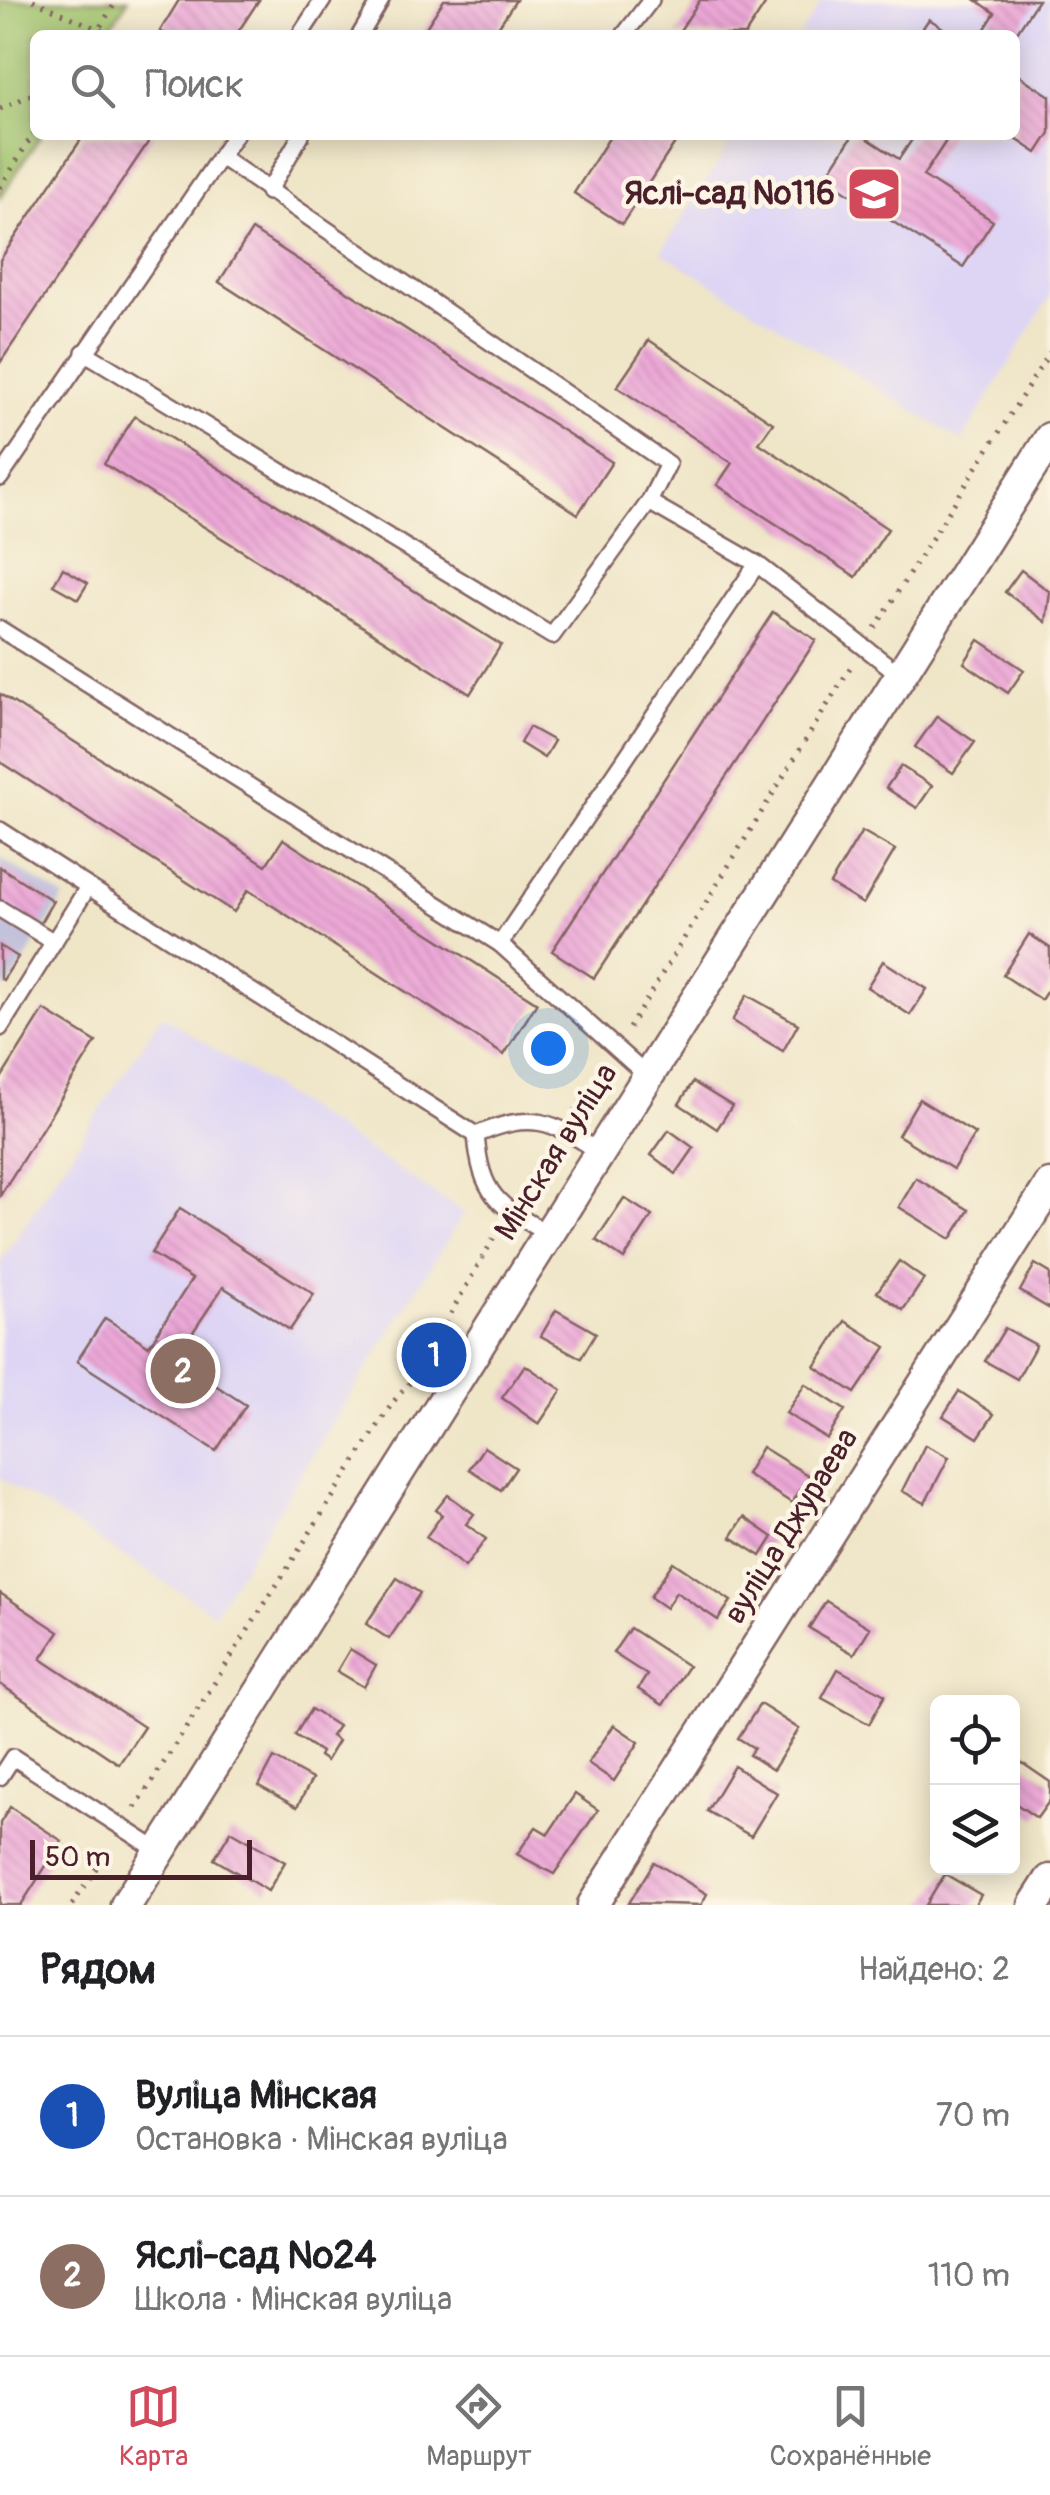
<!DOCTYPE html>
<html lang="ru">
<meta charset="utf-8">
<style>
body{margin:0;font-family:Pangolin,sans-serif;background:#f2f2f2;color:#202124}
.controls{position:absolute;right:30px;bottom:30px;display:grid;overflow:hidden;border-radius:15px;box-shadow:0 5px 25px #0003}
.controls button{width:90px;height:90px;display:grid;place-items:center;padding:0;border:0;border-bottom:2px solid #e0e0e0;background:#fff;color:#202124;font:50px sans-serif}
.scale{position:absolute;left:30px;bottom:25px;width:222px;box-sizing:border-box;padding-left:10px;border:5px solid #4a1f2b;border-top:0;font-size:28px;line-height:35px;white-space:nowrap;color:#4a1f2b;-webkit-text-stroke:8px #fcf5e5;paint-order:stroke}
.you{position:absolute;left:548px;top:1048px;width:35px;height:35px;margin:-25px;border:8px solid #fff;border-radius:50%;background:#1a73e8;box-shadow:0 0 0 15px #1a73e833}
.badge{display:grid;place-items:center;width:65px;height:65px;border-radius:50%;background:#d1495b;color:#fff;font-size:32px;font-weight:700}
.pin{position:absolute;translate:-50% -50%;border:5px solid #fff;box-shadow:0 2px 10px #0006}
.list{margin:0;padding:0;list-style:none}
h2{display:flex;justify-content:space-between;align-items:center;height:130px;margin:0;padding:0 40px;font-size:42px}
h2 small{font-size:32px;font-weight:400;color:#757577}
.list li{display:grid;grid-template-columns:65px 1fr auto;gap:30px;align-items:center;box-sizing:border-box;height:160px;padding:0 40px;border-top:2px solid #e0e0e0}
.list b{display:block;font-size:38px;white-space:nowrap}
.list p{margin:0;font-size:32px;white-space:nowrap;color:#757577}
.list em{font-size:32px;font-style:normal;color:#757577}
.icon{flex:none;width:55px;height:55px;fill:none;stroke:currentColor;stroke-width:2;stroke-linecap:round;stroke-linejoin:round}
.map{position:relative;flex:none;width:1050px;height:1905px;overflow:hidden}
.search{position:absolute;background:#fff;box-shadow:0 5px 25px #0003;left:30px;right:30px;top:30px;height:110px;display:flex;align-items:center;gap:25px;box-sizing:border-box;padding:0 35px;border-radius:15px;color:#757577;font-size:38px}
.sheet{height:450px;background:#fff}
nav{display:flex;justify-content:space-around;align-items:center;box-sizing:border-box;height:140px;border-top:2px solid #e0e0e0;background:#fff;font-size:28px;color:#757577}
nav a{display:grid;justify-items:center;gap:5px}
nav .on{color:#d1495b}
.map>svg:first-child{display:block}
</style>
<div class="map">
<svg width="1050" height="1905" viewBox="0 0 1050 1905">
<defs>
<pattern id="building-back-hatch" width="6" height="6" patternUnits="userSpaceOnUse" patternTransform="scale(2.5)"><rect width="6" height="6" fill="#eca8d7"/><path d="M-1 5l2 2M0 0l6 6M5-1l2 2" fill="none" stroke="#cc90b9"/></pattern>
</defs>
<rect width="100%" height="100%" fill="#fcf5e5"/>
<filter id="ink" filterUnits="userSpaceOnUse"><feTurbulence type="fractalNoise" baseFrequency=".01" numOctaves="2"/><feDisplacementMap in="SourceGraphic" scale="20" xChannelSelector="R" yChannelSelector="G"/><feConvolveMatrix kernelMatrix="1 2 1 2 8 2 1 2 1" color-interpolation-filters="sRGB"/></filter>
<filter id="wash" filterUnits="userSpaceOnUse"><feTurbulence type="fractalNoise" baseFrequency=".0048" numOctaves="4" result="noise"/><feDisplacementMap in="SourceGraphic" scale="40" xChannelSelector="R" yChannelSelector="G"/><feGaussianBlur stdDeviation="2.25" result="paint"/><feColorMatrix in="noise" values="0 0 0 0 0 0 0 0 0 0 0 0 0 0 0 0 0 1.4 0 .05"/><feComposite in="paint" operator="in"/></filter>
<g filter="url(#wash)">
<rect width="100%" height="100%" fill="#efe5c7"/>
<!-- built -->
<g fill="#ded5f5">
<polygon points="823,0 1050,0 1050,296 962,441 661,252 736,135 1015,135 1015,35 800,35"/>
<polygon points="162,1015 464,1213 214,1613 0,1478 0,1263"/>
</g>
<!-- industrial -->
<polygon fill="#c3c1db" points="0,858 64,897 8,988 0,983"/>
<!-- grass -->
<polygon fill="#a0c26c" stroke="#75704c" stroke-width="2.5" points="0,0 128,0 105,35 35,35 35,135 41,135 0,198"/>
<g id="blocks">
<!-- building -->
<g fill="url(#building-back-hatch)">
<polygon points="179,0 259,0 236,35 167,35 160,31"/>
<polygon points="444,0 516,0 493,35 421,35"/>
<polygon points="700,0 768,0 745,35 677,35"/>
<polygon points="976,0 1038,0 1015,35 981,35 995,13"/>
<polygon points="929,19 954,35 918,35"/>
<polygon points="1015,73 1050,96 1050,133 1037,153 1010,135 1015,135"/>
<polygon points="84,135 153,135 0,363 0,260"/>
<polygon points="611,135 680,135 622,224 574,193"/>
<polygon points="853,135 862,135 899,159 915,135 950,135 923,176 993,221 963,267 825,178"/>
<polygon points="252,230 612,462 578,514 219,282"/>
<polygon points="649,340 773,423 759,443 888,529 856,577 717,485 732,463 617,387"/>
<polygon points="135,416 501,645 470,694 104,464"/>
<polygon points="63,568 88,583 78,599 53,585"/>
<polygon points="1021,570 1050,592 1046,622 1005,592"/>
<polygon points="773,612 816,640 594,978 552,951"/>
<polygon points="979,640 1024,670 1008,693 964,663"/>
<polygon points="0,694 266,865 283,839 537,1003 504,1055 248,890 234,912 0,762"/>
<polygon points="937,716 975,742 953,773 915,747"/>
<polygon points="529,727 554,741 544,758 520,743"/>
<polygon points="901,766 932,786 917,808 886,788"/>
<polygon points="862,831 895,850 863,904 830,884"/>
<polygon points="0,867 53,901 39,925 0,900"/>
<polygon points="1029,934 1050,948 1050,986 1041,1000 1003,975"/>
<polygon points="0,946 18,957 3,980 0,978"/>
<polygon points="883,961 927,989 910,1015 867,987"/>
<polygon points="747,995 798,1024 783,1051 732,1021"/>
<polygon points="44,1010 96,1042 0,1196 0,1080"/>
<polygon points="693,1082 732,1106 717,1129 679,1104"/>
<polygon points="919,1099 975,1134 953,1169 898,1135"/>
<polygon points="669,1130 694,1148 676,1174 651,1155"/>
<polygon points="916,1178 969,1210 951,1239 899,1207"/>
<polygon points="624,1198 652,1216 624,1259 596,1240"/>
<polygon points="180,1208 314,1294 290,1330 223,1287 175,1359 246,1405 216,1451 77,1361 105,1318 149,1346 192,1279 151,1253"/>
<polygon points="899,1261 924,1279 903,1310 877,1292"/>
<polygon points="1035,1264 1050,1273 1050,1309 1020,1291"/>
<polygon points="556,1310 596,1333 581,1358 541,1336"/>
<polygon points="845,1321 886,1347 855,1393 815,1367"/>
<polygon points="1005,1328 1036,1345 1017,1379 985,1361"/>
<polygon points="525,1365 562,1390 539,1424 502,1398"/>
<polygon points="805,1384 845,1410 827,1439 786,1413"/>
<polygon points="959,1391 994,1414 978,1438 943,1416"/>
<polygon points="925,1445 949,1457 925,1503 902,1491"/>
<polygon points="484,1447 516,1468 501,1490 469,1469"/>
<polygon points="762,1447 809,1476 792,1503 746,1474"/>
<polygon points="448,1495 474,1514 466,1524 486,1539 465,1567 426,1537 442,1515 436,1510"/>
<polygon points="744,1517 773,1537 761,1556 731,1537"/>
<polygon points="673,1562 731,1601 718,1620 676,1592 666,1608 650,1597"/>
<polygon points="397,1578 420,1593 389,1639 366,1624"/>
<polygon points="0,1593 59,1632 41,1659 144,1727 119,1764 0,1684"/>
<polygon points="826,1601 870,1628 854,1654 809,1628"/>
<polygon points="630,1628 688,1666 663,1705 638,1689 647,1675 613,1653"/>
<polygon points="350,1649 376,1665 364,1687 337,1671"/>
<polygon points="838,1669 885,1695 869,1724 822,1698"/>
<polygon points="760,1704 799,1729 773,1770 749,1755 754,1748 738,1738"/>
<polygon points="311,1709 338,1726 331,1736 338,1741 326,1761 319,1756 321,1752 295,1735"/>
<polygon points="614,1725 639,1742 614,1781 588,1763"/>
<polygon points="1012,1756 1050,1782 1050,1800 1037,1818 1012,1801"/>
<polygon points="274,1758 312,1779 297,1807 259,1786"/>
<polygon points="734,1766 777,1793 751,1836 707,1811"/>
<polygon points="575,1794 598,1810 554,1874 517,1854 536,1827 548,1834"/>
<polygon points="10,1807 62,1841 21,1905 0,1905 0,1823"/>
<polygon points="231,1831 285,1862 268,1891 214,1859"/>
<polygon points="654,1862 707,1894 701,1905 629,1903"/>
<polygon points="945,1874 981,1895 975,1905 926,1905"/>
</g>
</g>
</g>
<g filter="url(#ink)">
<use href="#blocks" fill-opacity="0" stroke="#846462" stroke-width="2.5"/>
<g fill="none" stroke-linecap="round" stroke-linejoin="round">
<!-- lane casing -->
<g stroke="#846462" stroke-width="20">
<g id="lane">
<polyline points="300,35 323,0"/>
<polyline points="360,35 381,0"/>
<polyline points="624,35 651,0"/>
<polyline points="221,157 668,464 649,502 757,564 899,674"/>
<polyline points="268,192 301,135"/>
<polyline points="84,352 552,636 649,502"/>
<polyline points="0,478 235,135"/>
<polyline points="0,629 500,944 646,1075"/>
<polyline points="0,830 476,1135"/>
<polyline points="0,909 54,942"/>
<polyline points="500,944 757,564"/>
<polyline points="0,1028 88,887"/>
<path d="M547,1233C497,1205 481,1195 476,1135C531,1111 551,1120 599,1152"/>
<polyline points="0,1777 13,1757 159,1851"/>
</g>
</g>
<!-- street casing -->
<g stroke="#846462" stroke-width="35">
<g id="street">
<polyline points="126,1905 1050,438"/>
<polyline points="593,1905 1050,1185"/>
<polyline points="1034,1905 1050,1880"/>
</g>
</g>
<!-- path -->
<g stroke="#846462" stroke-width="5" stroke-dasharray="2.5 8" stroke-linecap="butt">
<polyline points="33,0 111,35"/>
<polyline points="95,35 117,0"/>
<polyline points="0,109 35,93"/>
<polyline points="0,188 35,131"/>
<polyline points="875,628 1050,352"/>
<polyline points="629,1028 853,663"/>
<polyline points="574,1112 604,1067"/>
<polyline points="135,1808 393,1402 434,1355 453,1309 498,1231"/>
<polyline points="72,1905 110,1847"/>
</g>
<!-- lane -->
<use href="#lane" stroke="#fff" stroke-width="15"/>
<!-- street -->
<use href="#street" stroke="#fff" stroke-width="30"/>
</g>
</g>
<!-- icons -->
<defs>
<g id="school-square" transform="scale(2.875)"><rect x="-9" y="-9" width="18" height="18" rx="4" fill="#d1495b" stroke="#fcf5e5"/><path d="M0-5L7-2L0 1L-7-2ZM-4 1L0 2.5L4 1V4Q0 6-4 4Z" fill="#fff"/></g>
</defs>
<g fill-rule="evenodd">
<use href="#school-square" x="874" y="194"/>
</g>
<g text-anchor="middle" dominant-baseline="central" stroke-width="9" stroke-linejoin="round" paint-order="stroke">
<!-- poi labels -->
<g font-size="32" font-weight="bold" fill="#4a1f2b" stroke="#fcf5e5" text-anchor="end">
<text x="835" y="194">Яслі-сад №116</text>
</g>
<!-- street labels -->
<g font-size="32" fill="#4a1f2b" stroke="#fcf5e5">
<text transform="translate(556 1152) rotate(-58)">Мінская вуліца</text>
<text transform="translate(791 1526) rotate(-58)">вуліца Джураева</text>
</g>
</g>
</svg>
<div class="controls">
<button><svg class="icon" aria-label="locate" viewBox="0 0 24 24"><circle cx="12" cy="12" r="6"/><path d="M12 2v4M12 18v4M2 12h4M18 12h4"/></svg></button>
<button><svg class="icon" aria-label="layers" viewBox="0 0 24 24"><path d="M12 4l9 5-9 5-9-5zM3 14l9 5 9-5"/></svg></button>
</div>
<div class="scale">50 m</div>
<div class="you"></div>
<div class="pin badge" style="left:434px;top:1355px;background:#1a4fb4">1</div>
<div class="pin badge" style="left:183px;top:1371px;background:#8d6e63">2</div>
<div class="search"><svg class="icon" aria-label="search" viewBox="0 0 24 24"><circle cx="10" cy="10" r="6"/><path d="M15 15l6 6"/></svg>Поиск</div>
</div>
<section class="sheet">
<h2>Рядом<small>Найдено: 2</small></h2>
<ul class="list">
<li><span class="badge" style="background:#1a4fb4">1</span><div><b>Вуліца Мінская</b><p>Остановка · Мінская вуліца</p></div><em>70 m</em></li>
<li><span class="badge" style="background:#8d6e63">2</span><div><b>Яслі-сад №24</b><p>Школа · Мінская вуліца</p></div><em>110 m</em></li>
</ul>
</section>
<nav>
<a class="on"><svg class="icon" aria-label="map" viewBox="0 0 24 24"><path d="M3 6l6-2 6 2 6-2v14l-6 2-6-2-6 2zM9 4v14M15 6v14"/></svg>Карта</a>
<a><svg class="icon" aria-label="directions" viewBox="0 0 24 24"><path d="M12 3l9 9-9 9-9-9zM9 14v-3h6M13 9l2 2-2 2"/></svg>Маршрут</a>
<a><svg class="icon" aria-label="saved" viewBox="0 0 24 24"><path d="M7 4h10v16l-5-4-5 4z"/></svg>Сохранённые</a>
</nav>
